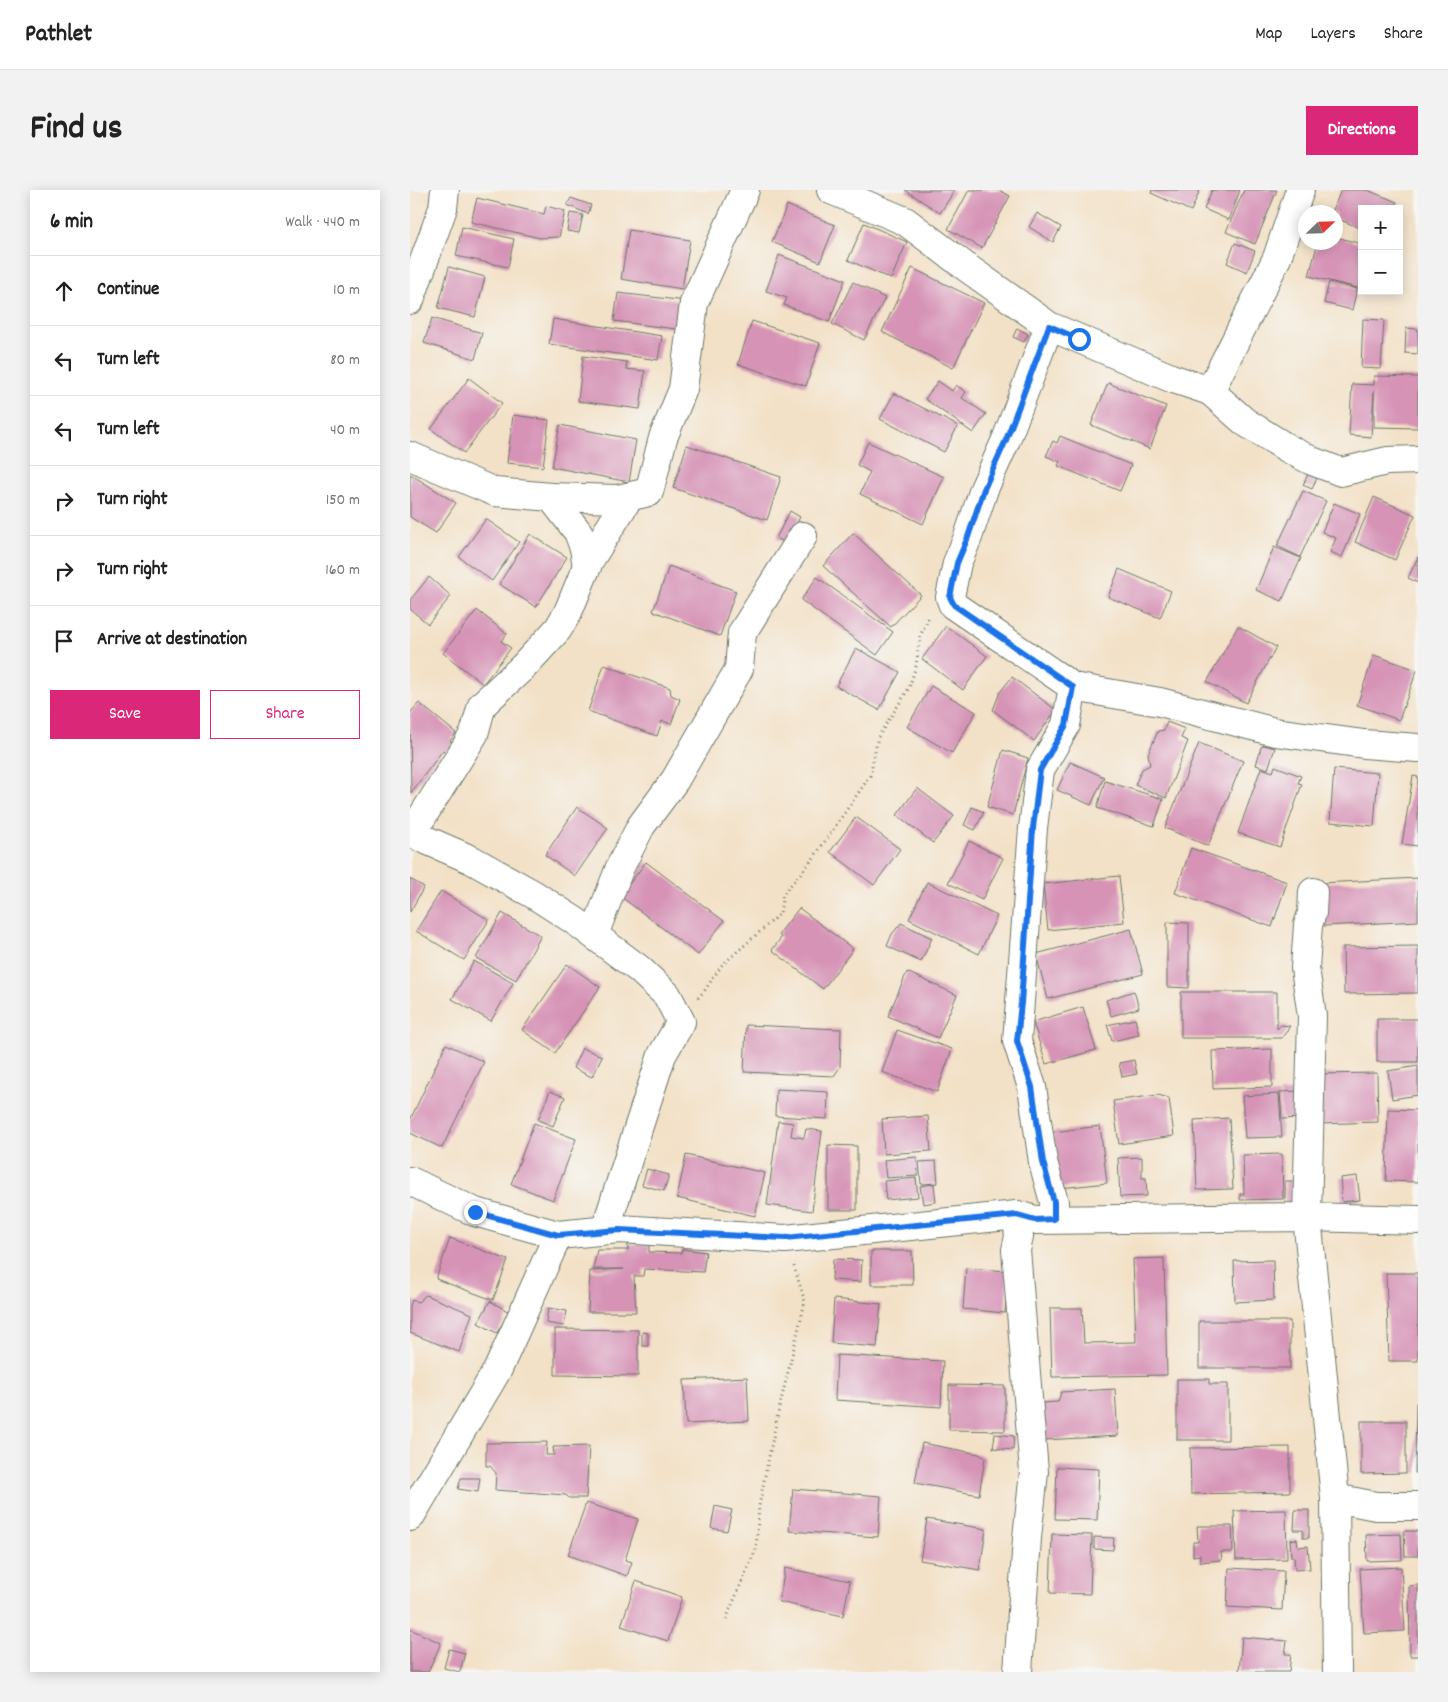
<!DOCTYPE html>
<meta charset="utf-8">
<style>
body{margin:0;font-family:Dekko,sans-serif;background:#f2f2f2;color:#222}
.controls{position:absolute;right:15px;top:15px;display:grid;overflow:hidden;border-radius:0px;box-shadow:0 2px 12px #0003}
.controls button{width:45px;height:45px;display:grid;place-items:center;padding:0;border:0;border-bottom:1px solid #e0e0e0;background:#fff;color:#222;font:25px sans-serif}
.compass{position:absolute;left:888px;top:15px;width:45px;height:45px;border-radius:50%;background:#fff;box-shadow:0 2px 12px #0003;rotate:67deg}
.stop{position:absolute;width:15px;height:15px;margin:-11px;border:4px solid #1a73e8;border-radius:50%;background:#fff}
.stop.end{background:#1a73e8;border-color:#fff;box-shadow:0 1px 5px #0008}
.list{margin:0;padding:0;list-style:none}
h2{display:flex;justify-content:space-between;align-items:center;height:65px;margin:0;padding:0 20px;font-size:21px}
h2 small{font-size:16px;font-weight:400;color:#767676}
.list li{display:grid;grid-template-columns:32px 1fr auto;gap:15px;align-items:center;box-sizing:border-box;height:70px;padding:0 20px;border-top:1px solid #e0e0e0}
.list b{display:block;font-size:19px;white-space:nowrap}
.list em{font-size:16px;font-style:normal;color:#767676}
.actions{display:flex;gap:10px;padding:15px 20px}
.actions a{flex:1;padding:11px 0;border:1px solid #db2777;border-radius:0px;text-align:center;font-size:18px;color:#db2777}
.actions .main{background:#db2777;color:#fff}
.icon{flex:none;width:28px;height:28px;fill:none;stroke:currentColor;stroke-width:2;stroke-linecap:round;stroke-linejoin:round}
.map{position:relative;flex:none;width:1008px;height:1482px;overflow:hidden;border-radius:0px}
header{display:flex;align-items:center;gap:30px;box-sizing:border-box;height:70px;padding:0 25px;background:#fff;border-bottom:1px solid #e0e0e0}
header strong{font-size:24px}
nav{display:flex;gap:28px;margin-inline-start:auto;font-size:18px}
.intro{display:flex;align-items:center;justify-content:space-between;box-sizing:border-box;height:120px;padding:0 30px}
h1{margin:0;font-size:35px}
.button{padding:12px 22px;border-radius:0px;background:#db2777;color:#fff;font-size:18px;font-weight:700}
main{display:flex;gap:30px;padding:0 30px}
aside{flex:1;background:#fff;border-radius:0px;box-shadow:0 2px 12px #0003}
.map>svg:first-child{display:block}
</style>
<header>
<strong>Pathlet</strong>
<nav><a>Map</a><a>Layers</a><a>Share</a></nav>
</header>
<div class="intro"><h1>Find us</h1><a class="button">Directions</a></div>
<main>
<aside>
<h2>6 min<small>Walk · 440 m</small></h2>
<ul class="list">
<li><svg class="icon" aria-label="ahead" viewBox="0 0 24 24"><path d="M12 20V5M6 11l6-6 6 6"/></svg><div><b>Continue</b></div><em>10 m</em></li>
<li><svg class="icon" aria-label="left" viewBox="0 0 24 24"><path d="M17 20v-9H6M10 6l-5 5 5 5"/></svg><div><b>Turn left</b></div><em>80 m</em></li>
<li><svg class="icon" aria-label="left" viewBox="0 0 24 24"><path d="M17 20v-9H6M10 6l-5 5 5 5"/></svg><div><b>Turn left</b></div><em>40 m</em></li>
<li><svg class="icon" aria-label="right" viewBox="0 0 24 24"><path d="M7 20v-9h11M14 6l5 5-5 5"/></svg><div><b>Turn right</b></div><em>150 m</em></li>
<li><svg class="icon" aria-label="right" viewBox="0 0 24 24"><path d="M7 20v-9h11M14 6l5 5-5 5"/></svg><div><b>Turn right</b></div><em>160 m</em></li>
<li><svg class="icon" aria-label="arrive" viewBox="0 0 24 24"><path d="M6 21V4h12l-3 4 3 4H6"/></svg><div><b>Arrive at destination</b></div></li>
</ul>
<div class="actions"><a class="main">Save</a><a>Share</a></div>
</aside>
<div class="map">
<svg width="1008" height="1482" viewBox="0 0 1008 1482">
<rect width="100%" height="100%" fill="#f6f6f2"/>
<filter id="ink" filterUnits="userSpaceOnUse"><feTurbulence type="fractalNoise" baseFrequency=".02" numOctaves="2"/><feDisplacementMap in="SourceGraphic" scale="10" xChannelSelector="R" yChannelSelector="G"/><feConvolveMatrix kernelMatrix="1 2 1 2 8 2 1 2 1" color-interpolation-filters="sRGB"/></filter>
<filter id="wash" filterUnits="userSpaceOnUse"><feTurbulence type="fractalNoise" baseFrequency=".0096" numOctaves="4" result="noise"/><feDisplacementMap in="SourceGraphic" scale="20" xChannelSelector="R" yChannelSelector="G"/><feGaussianBlur stdDeviation="1.12" result="paint"/><feColorMatrix in="noise" values="0 0 0 0 0 0 0 0 0 0 0 0 0 0 0 0 0 1.4 0 .05"/><feComposite in="paint" operator="in"/></filter>
<g filter="url(#wash)">
<rect width="100%" height="100%" fill="#f3e1c7"/>
<g id="blocks">
<!-- building -->
<g fill="#d693b6">
<polygon points="495,0 545,0 530,23"/>
<polygon points="559,0 589,0 600,6 572,58 538,39"/>
<polygon points="742,0 790,0 781,21 741,3"/>
<polygon points="802,0 830,0 819,30 794,19"/>
<polygon points="834,0 867,0 845,54 816,42"/>
<polygon points="931,0 957,0 987,12 984,19 952,19 952,39 926,28 926,22 922,22"/>
<polygon points="67,8 134,24 136,16 155,21 149,47 130,48 61,32"/>
<polygon points="161,8 181,15 178,24 157,15"/>
<polygon points="377,15 425,35 410,72 362,52"/>
<polygon points="160,23 173,25 169,43 157,41"/>
<polygon points="627,23 651,37 643,52 619,37"/>
<polygon points="454,33 497,52 481,89 438,70"/>
<polygon points="52,37 104,49 98,77 46,66"/>
<polygon points="219,40 280,50 272,99 211,89"/>
<polygon points="926,47 952,54 952,99 899,86 908,52 926,52"/>
<polygon points="825,53 845,61 837,82 817,73"/>
<polygon points="369,65 435,90 419,132 374,115 377,108 356,101"/>
<polygon points="39,77 75,87 65,127 28,118"/>
<polygon points="502,78 574,113 543,178 472,142"/>
<polygon points="443,92 475,108 454,150 422,134"/>
<polygon points="919,92 947,99 942,120 914,113"/>
<polygon points="208,103 276,111 273,140 204,131"/>
<polygon points="22,128 72,143 65,169 14,153"/>
<polygon points="143,129 252,146 248,170 139,154"/>
<polygon points="953,129 974,130 971,179 951,178"/>
<polygon points="342,131 410,153 396,196 328,174"/>
<polygon points="607,138 618,144 614,152 603,147"/>
<polygon points="996,138 1008,139 1008,164 995,163"/>
<polygon points="173,166 217,172 216,179 235,181 230,219 168,211"/>
<polygon points="964,186 1008,187 1008,238 964,237 964,201 961,247 939,245 942,194 964,195"/>
<polygon points="59,188 92,213 54,263 21,239"/>
<polygon points="528,191 542,201 546,195 556,202 552,208 576,224 563,243 515,209"/>
<polygon points="698,193 756,216 740,259 681,235"/>
<polygon points="484,203 548,236 534,262 470,229"/>
<polygon points="103,225 139,230 133,277 97,273"/>
<polygon points="150,235 226,250 219,292 142,277"/>
<polygon points="650,246 721,275 710,301 648,276 650,272 636,266 643,251 647,253"/>
<polygon points="458,252 534,287 513,334 450,304 460,282 447,275"/>
<polygon points="277,255 371,287 357,330 263,298"/>
<polygon points="0,284 46,313 26,343 0,327"/>
<polygon points="898,284 907,288 902,299 893,295"/>
<polygon points="893,301 916,311 890,367 867,356"/>
<polygon points="964,307 1005,325 985,370 945,352"/>
<polygon points="924,313 950,324 932,367 920,362 926,348 912,342"/>
<polygon points="380,321 390,327 376,353 366,348"/>
<polygon points="76,329 109,352 82,391 49,367"/>
<polygon points="443,343 511,405 481,437 413,376"/>
<polygon points="120,344 157,367 126,417 89,394"/>
<polygon points="864,357 891,368 872,411 846,400"/>
<polygon points="1008,367 1008,393 998,388"/>
<polygon points="259,376 326,401 310,446 243,421"/>
<polygon points="709,379 761,401 750,428 698,407"/>
<polygon points="19,387 41,406 18,434 0,419 0,410"/>
<polygon points="407,387 483,442 467,465 391,410"/>
<polygon points="67,420 97,444 91,451 101,458 73,494 33,463"/>
<polygon points="536,436 577,466 553,500 512,469"/>
<polygon points="828,436 866,457 836,513 797,492"/>
<polygon points="446,458 490,482 469,520 426,496"/>
<polygon points="964,465 1007,480 989,530 947,515"/>
<polygon points="194,475 260,498 261,505 270,509 261,534 252,531 247,546 178,521"/>
<polygon points="602,487 646,520 624,551 583,520 590,502"/>
<polygon points="521,496 566,522 542,563 497,537"/>
<polygon points="9,513 46,543 40,551 43,552 36,562 33,560 1,603 0,523"/>
<polygon points="757,532 775,539 771,548 778,551 756,608 725,595 732,579 740,575 738,564 748,541 754,540"/>
<polygon points="789,553 833,571 798,656 755,638"/>
<polygon points="854,555 865,558 858,579 846,575 851,557"/>
<polygon points="593,560 618,568 603,625 577,617"/>
<polygon points="660,572 694,587 681,615 647,600"/>
<polygon points="865,576 891,586 888,593 892,594 870,657 828,643 851,578 863,582"/>
<polygon points="924,579 968,583 964,636 920,632"/>
<polygon points="1003,586 1008,587 1008,656 992,654"/>
<polygon points="695,591 753,609 744,636 687,618"/>
<polygon points="507,598 544,626 523,653 487,625"/>
<polygon points="167,617 198,638 165,686 135,665"/>
<polygon points="562,617 574,622 565,640 554,635"/>
<polygon points="446,627 490,659 464,695 420,662"/>
<polygon points="559,651 593,668 572,710 538,693"/>
<polygon points="781,658 877,692 862,737 765,703"/>
<polygon points="236,672 314,731 288,765 210,706"/>
<polygon points="709,686 714,732 638,740 633,694"/>
<polygon points="1008,688 1008,731 914,736 911,693"/>
<polygon points="0,689 14,697 0,722"/>
<polygon points="517,692 587,726 569,764 499,729"/>
<polygon points="31,701 79,730 54,770 6,741"/>
<polygon points="389,718 443,759 413,799 362,760 371,748 369,744"/>
<polygon points="92,723 131,746 106,790 66,768"/>
<polygon points="757,732 779,733 779,798 757,797"/>
<polygon points="491,733 522,748 511,772 477,756 482,744"/>
<polygon points="721,739 733,784 638,809 626,764"/>
<polygon points="1008,756 1008,803 934,804 933,757"/>
<polygon points="64,771 103,793 81,831 42,809"/>
<polygon points="157,774 190,797 145,863 112,840"/>
<polygon points="497,782 547,805 528,848 478,826"/>
<polygon points="724,801 729,818 701,826 696,810"/>
<polygon points="771,802 867,802 867,839 871,835 880,836 872,848 771,848"/>
<polygon points="673,817 686,860 636,874 623,832"/>
<polygon points="725,829 729,845 702,851 697,835"/>
<rect x="967" y="829" width="41" height="43"/>
<polygon points="336,835 431,839 430,877 424,886 334,882"/>
<polygon points="487,840 542,859 527,902 472,882"/>
<polygon points="36,854 74,872 32,958 0,943 0,930"/>
<polygon points="172,858 192,866 182,887 163,878"/>
<polygon points="862,859 862,897 803,899 802,861"/>
<polygon points="724,870 727,884 712,887 709,873"/>
<polygon points="1008,876 1008,905 982,909 978,881"/>
<polygon points="967,883 968,932 909,934 907,884"/>
<polygon points="366,899 418,902 417,929 365,926"/>
<polygon points="140,901 155,907 143,936 128,930"/>
<polygon points="889,901 890,928 872,929 870,902"/>
<polygon points="869,904 872,947 835,948 832,906"/>
<polygon points="748,905 759,908 764,946 709,954 703,911"/>
<polygon points="978,919 1008,920 1008,992 976,991"/>
<polygon points="518,926 521,961 474,964 472,929"/>
<polygon points="819,928 823,999 787,1000 784,930"/>
<polygon points="368,931 383,933 381,946 394,948 396,939 412,941 402,1021 357,1015"/>
<polygon points="124,933 166,949 143,1010 101,994"/>
<polygon points="690,936 697,993 650,998 643,942"/>
<polygon points="418,955 447,956 447,1020 418,1020"/>
<polygon points="872,964 873,1009 830,1010 830,1004 834,1004 833,965"/>
<polygon points="276,965 355,983 345,1026 267,1008"/>
<polygon points="507,967 508,986 476,988 474,970"/>
<polygon points="732,967 732,988 736,988 737,1006 710,1007 708,968"/>
<polygon points="526,971 528,993 511,994 509,972"/>
<polygon points="237,979 259,985 254,1001 232,995"/>
<polygon points="947,986 950,1010 932,1012 930,988"/>
<polygon points="506,988 508,1007 476,1010 474,991"/>
<polygon points="875,991 885,991 886,1016 875,1015"/>
<polygon points="524,994 526,1012 513,1014 510,996"/>
<polygon points="40,1048 98,1070 83,1110 26,1089"/>
<polygon points="218,1054 239,1055 239,1062 271,1063 272,1059 296,1062 293,1082 234,1079 233,1086 224,1086 226,1122 178,1122 180,1081 214,1079 183,1079 187,1060 218,1060"/>
<polygon points="461,1061 502,1061 503,1095 461,1095"/>
<polygon points="754,1068 757,1185 642,1187 640,1118 672,1118 674,1153 726,1152 723,1069"/>
<polygon points="423,1069 452,1070 451,1092 422,1090"/>
<polygon points="863,1070 864,1110 825,1112 824,1071"/>
<polygon points="556,1078 598,1081 595,1123 553,1119"/>
<polygon points="976,1083 1008,1083 1008,1171 979,1171"/>
<polygon points="16,1105 62,1124 49,1162 0,1143 0,1116 2,1110 8,1112"/>
<polygon points="424,1109 471,1114 467,1157 421,1153"/>
<polygon points="80,1111 99,1122 87,1143 68,1133"/>
<polygon points="138,1118 157,1121 154,1136 136,1133"/>
<rect x="789" y="1131" width="91" height="47"/>
<polygon points="145,1139 228,1140 228,1186 145,1185"/>
<polygon points="232,1142 238,1143 238,1156 232,1156"/>
<polygon points="427,1165 533,1171 531,1217 425,1210"/>
<polygon points="337,1187 339,1231 276,1234 274,1190"/>
<polygon points="767,1189 799,1189 799,1194 818,1194 818,1250 767,1250"/>
<polygon points="539,1195 595,1196 595,1241 539,1240"/>
<polygon points="705,1199 708,1246 634,1250 631,1213 648,1212 651,1202"/>
<polygon points="1006,1213 1008,1213 1008,1283 1005,1283"/>
<polygon points="951,1231 996,1231 996,1283 951,1284"/>
<polygon points="585,1244 604,1246 603,1260 583,1258"/>
<polygon points="137,1252 136,1265 144,1265 143,1257 179,1256 176,1308 159,1308 156,1305 85,1300 86,1283 80,1276 76,1276 76,1253"/>
<polygon points="512,1253 569,1264 575,1268 569,1305 505,1293"/>
<polygon points="880,1257 880,1302 781,1304 780,1258"/>
<polygon points="647,1277 689,1279 687,1330 645,1329"/>
<polygon points="51,1288 70,1288 68,1302 48,1299"/>
<polygon points="383,1299 471,1306 468,1347 379,1341"/>
<polygon points="176,1313 228,1329 215,1370 222,1372 217,1386 158,1365"/>
<polygon points="305,1316 322,1320 317,1341 301,1338"/>
<polygon points="876,1320 877,1369 826,1370 824,1321"/>
<polygon points="885,1320 899,1320 899,1348 893,1348 893,1340 884,1340"/>
<polygon points="517,1329 576,1339 570,1380 510,1370"/>
<polygon points="787,1336 822,1336 823,1362 811,1362 812,1370 790,1372 790,1365 783,1366 783,1352 788,1352"/>
<polygon points="994,1341 1008,1341 1008,1366 995,1366"/>
<polygon points="642,1344 682,1345 680,1404 640,1403"/>
<polygon points="991,1344 992,1370 957,1371 956,1345"/>
<polygon points="684,1347 704,1348 703,1360 684,1359"/>
<polygon points="887,1349 888,1357 898,1356 900,1379 885,1380 884,1367 881,1367 880,1350"/>
<polygon points="991,1377 995,1441 954,1443 950,1379"/>
<polygon points="375,1378 440,1391 433,1426 369,1412"/>
<polygon points="819,1378 874,1381 872,1420 817,1417"/>
<polygon points="226,1391 272,1407 258,1451 211,1436"/>
<polygon points="1008,1395 1008,1466 1000,1466 999,1396"/>
<polygon points="0,1439 31,1453 18,1482 0,1482"/>
<polygon points="832,1447 877,1451 875,1464 881,1464 879,1482 829,1482"/>
<polygon points="39,1459 55,1463 50,1482 34,1478"/>
</g>
</g>
</g>
<g filter="url(#ink)">
<use href="#blocks" fill-opacity="0" stroke="#697667" stroke-width="1"/>
<g fill="none" stroke-linecap="round" stroke-linejoin="round">
<!-- minor casing -->
<g stroke="#697667" stroke-width="30">
<g id="minor">
<polyline points="421,0 495,31 556,77 639,136 761,188 800,201 835,232 877,258 902,271 931,282 977,271 1008,270"/>
<polyline points="0,110 33,18 35,0"/>
<polyline points="639,136 596,250 574,299 558,347 547,373 540,407 543,415 663,497 750,512 865,542 954,554 1008,558"/>
<polyline points="800,201 867,68 890,0"/>
<polyline points="0,266 85,302 141,307 208,309 239,302 253,248 273,199 284,113 335,0"/>
<polyline points="141,307 168,342 174,358 177,377"/>
<polyline points="12,627 64,544 72,515 114,476 148,439 158,422 179,371 219,307"/>
<polyline points="0,643 62,670 123,704 165,731 229,779 257,805 271,832 252,865 197,1034"/>
<polyline points="903,702 902,723 898,735 895,778 902,826 897,1027 925,1308 927,1482"/>
<polyline points="184,745 210,677 231,636 265,590 329,479 332,443 393,346"/>
<polyline points="0,991 65,1022 148,1045 209,1039 375,1049 607,1025 625,1030 897,1027 1008,1030"/>
<polyline points="607,1025 609,1047 606,1060 624,1282 617,1348 608,1482"/>
<polyline points="644,1029 644,1012 633,972 622,897 607,851 623,638 630,580 656,535 663,497"/>
<polyline points="925,1308 966,1316 1008,1316"/>
<polyline points="0,1327 88,1179 148,1045"/>
</g>
</g>
<!-- path -->
<g stroke="#697667" stroke-width="3" stroke-dasharray="1 4" stroke-linecap="butt">
<polyline points="288,808 295,800 312,775 370,724 373,704 402,670 460,586 468,547 499,498 506,476 510,446 519,427"/>
<polyline points="316,1429 346,1359 349,1316 356,1281 369,1219 395,1112 383,1073"/>
</g>
<!-- minor -->
<use href="#minor" stroke="#fff" stroke-width="28"/>
</g>
</g>
<g fill="none" stroke-linecap="round" stroke-linejoin="round" filter="url(#ink)">
<!-- route -->
<polyline stroke="#1a73e8" stroke-width="6" points="65,1022 148,1045 209,1040 375,1048 607,1025 625,1030 644,1029 644,1012 633,972 622,897 607,851 611,813 623,638 630,580 656,535 663,497 544,415 540,407 547,373 558,347 574,299 596,250 639,136 669,149"/>
</g>
</svg>
<div class="controls">
<button>+</button>
<button>−</button>
</div>
<svg class="compass" viewBox="-18 -18 36 36"><path d="M0-13l5 13h-10z" fill="#e53935"/><path d="M0 13l5-13h-10z" fill="#767676"/></svg>
<div class="stop" style="left:669px;top:149px"></div>
<div class="stop end" style="left:65px;top:1022px"></div>
</div>
</main>
